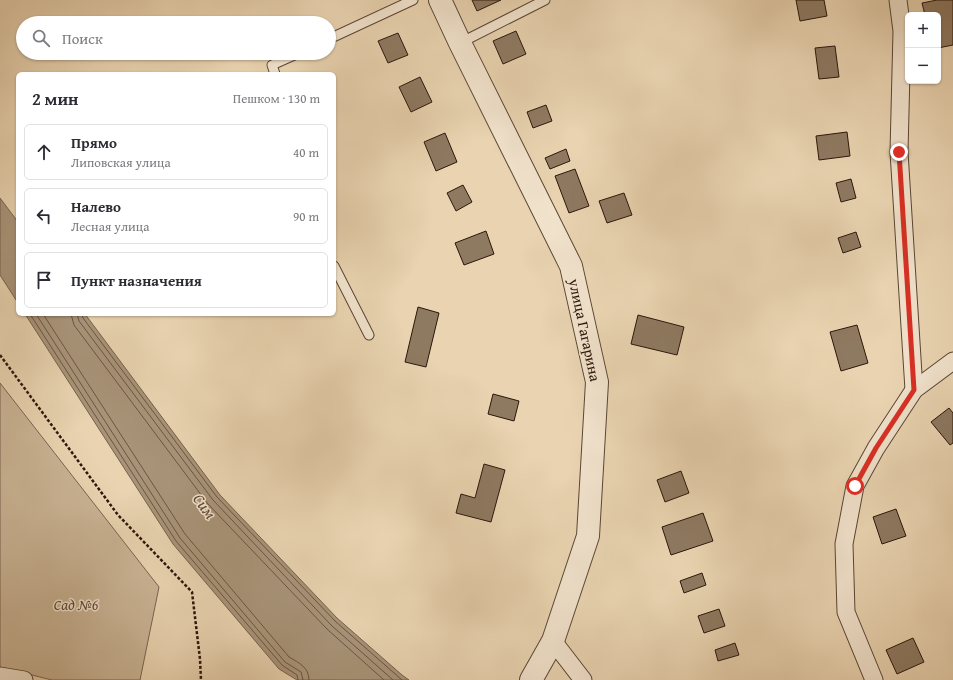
<!DOCTYPE html>
<html lang="ru">
<meta charset="utf-8">
<style>
body{margin:0;font-family:"Gentium Book Plus",serif;background:#f7f7f7;color:#2b2b33}
.controls{position:absolute;right:12px;top:12px;display:grid;overflow:hidden;border-radius:6px;box-shadow:0 1px 3px #0004}
.controls button{width:36px;height:36px;display:grid;place-items:center;padding:0;border:0;border-bottom:1px solid #e1e1e2;background:#fff;color:#2b2b33;font:20px sans-serif}
.stop{position:absolute;width:12px;height:12px;margin:-9px;border:3px solid #d93025;border-radius:50%;background:#fff}
.stop.end{background:#d93025;border-color:#fff;box-shadow:0 1px 4px #0008}
.list{margin:0;padding:0;list-style:none}
h2{display:flex;justify-content:space-between;align-items:center;height:52px;margin:0;padding:0 16px;font-size:17px}
h2 small{font-size:13px;font-weight:400;color:#7c7c81}
.list li{display:grid;grid-template-columns:26px 1fr auto;gap:12px;align-items:center;box-sizing:border-box;height:56px;margin:0 8px 8px;padding:0 8px;border:1px solid #e1e1e2;border-radius:6px}
.list b{display:block;font-size:15px;white-space:nowrap}
.list p{margin:0;font-size:13px;white-space:nowrap;color:#7c7c81}
.list em{font-size:13px;font-style:normal;color:#7c7c81}
.icon{flex:none;width:22px;height:22px;fill:none;stroke:currentColor;stroke-width:2;stroke-linecap:round;stroke-linejoin:round}
.map{position:relative;flex:none;width:953px;height:680px;overflow:hidden}
.search{position:absolute;background:#fff;box-shadow:0 1px 3px #0004;left:16px;top:16px;width:320px;height:44px;display:flex;align-items:center;gap:10px;box-sizing:border-box;padding:0 14px;border-radius:22px;color:#7c7c81;font-size:15px}
.panel{position:absolute;background:#fff;box-shadow:0 1px 3px #0004;left:16px;top:72px;width:320px;height:244px;border-radius:6px}
.map>svg:first-child{display:block}
</style>
<div class="map">
<svg width="953" height="680" viewBox="0 0 953 680">
<rect width="100%" height="100%" fill="#e9d3b0"/>
<filter id="stains"><feTurbulence type="fractalNoise" baseFrequency=".005" numOctaves="4"/><feColorMatrix values="0 0 0 0 .2 0 0 0 0 .09 0 0 0 0 .02 0 0 0 .5 -.17"/></filter>
<radialGradient id="worn" r=".72"><stop offset=".6" stop-color="#630" stop-opacity="0"/><stop offset="1" stop-color="#630" stop-opacity=".3"/></radialGradient>
<!-- green -->
<polygon fill="#c9b394" stroke="#7a6550" points="0,383 159,587 140,680 52,680 0,667"/>
<!-- water -->
<g fill="#a89378" stroke="#76614c">
<polygon points="0,198 18,222 18,303 0,275"/>
<polygon points="25,314 85,314 220,495 337,618 402,675 409,680 297,680 279,669 173,544"/>
</g>
<g fill="none" stroke-linecap="round" stroke-linejoin="round">
<!-- shore -->
<g stroke="#6a5542" stroke-width="1">
<polyline points="30,314 176,541 282,665 297,675 298,680"/>
<polyline points="36,314 180,538 285,662 301,672 303,680"/>
<path d="M43,314L185,534L289,657C299,663 309,667 309,680"/>
<polyline points="71,314 74,325 208,504 327,629 384,680"/>
<polyline points="77,314 79,321 213,500 331,625 393,680"/>
<polyline points="82,314 83,318 217,497 335,621 402,680"/>
</g>
</g>
<!-- building -->
<g fill="#8e7961" stroke="#2b170b">
<polygon points="472,0 501,0 477,11"/>
<polygon points="796,0 824,0 827,16 800,21"/>
<polygon points="937,0 953,0 953,45 938,48 938,15 925,15 922,3"/>
<polygon points="516,31 526,54 503,64 493,41"/>
<polygon points="398,33 408,55 388,63 378,41"/>
<polygon points="835,46 839,77 819,79 815,48"/>
<polygon points="420,77 432,102 411,112 399,87"/>
<polygon points="546,105 552,121 533,128 527,112"/>
<polygon points="847,132 850,156 819,160 816,136"/>
<polygon points="445,133 457,162 436,171 424,142"/>
<polygon points="566,149 570,161 550,169 545,158"/>
<polygon points="575,169 589,206 569,213 555,176"/>
<polygon points="851,179 856,198 841,202 836,183"/>
<polygon points="463,185 472,202 456,211 447,193"/>
<polygon points="624,193 632,215 607,223 599,201"/>
<polygon points="486,231 494,254 464,265 455,243"/>
<polygon points="856,232 861,247 843,253 838,238"/>
<polygon points="418,307 439,313 426,367 405,362"/>
<polygon points="638,315 684,327 677,355 631,344"/>
<polygon points="857,325 868,363 841,371 830,332"/>
<polygon points="493,394 519,401 514,421 488,414"/>
<polygon points="949,408 953,413 953,443 950,445 931,422"/>
<polygon points="484,464 505,470 491,522 456,513 461,494 475,498"/>
<polygon points="681,471 689,493 665,502 657,480"/>
<polygon points="896,509 906,536 882,544 873,517"/>
<polygon points="703,513 713,541 671,555 662,527"/>
<polygon points="702,573 706,585 684,593 680,581"/>
<polygon points="719,609 725,626 704,633 698,616"/>
<polygon points="913,638 924,662 897,674 886,650"/>
<polygon points="735,643 739,655 718,661 715,650"/>
</g>
<g fill="none" stroke-linecap="round" stroke-linejoin="round">
<!-- service casing -->
<g stroke="#5a4634" stroke-width="11">
<g id="service">
<polyline points="329,39 413,0"/>
<polyline points="460,43 545,0"/>
<polyline points="275,74 272,65 299,53"/>
<polyline points="334,266 369,335"/>
</g>
</g>
<!-- minor casing -->
<g stroke="#5a4634" stroke-width="19">
<g id="minor">
<polyline points="898,0 902,31 899,152 914,390"/>
<polyline points="553,641 583,680"/>
<polyline points="0,676 24,680"/>
<polyline points="874,680 846,612 844,544 855,486 876,448 914,390 953,361"/>
</g>
</g>
<!-- tertiary casing -->
<g stroke="#5a4634" stroke-width="24">
<polyline id="tertiary" points="440,0 460,43 571,266 597,382 588,536 553,641 531,680"/>
</g>
<!-- path -->
<polyline stroke="#2b170b" stroke-width="2.5" stroke-dasharray="3 2" stroke-linecap="butt" points="0,355 118,515 192,592 200,659 201,680"/>
<!-- service -->
<use href="#service" stroke="#f1e2cc" stroke-width="9"/>
<!-- minor -->
<use href="#minor" stroke="#f1e2cc" stroke-width="17"/>
<!-- tertiary -->
<use href="#tertiary" stroke="#f1e2cc" stroke-width="22"/>
</g>
<g fill="none" stroke-linecap="round" stroke-linejoin="round">
<!-- route -->
<polyline stroke="#d93025" stroke-width="5" points="855,486 876,448 914,390 899,152"/>
</g>
<g text-anchor="middle" dominant-baseline="central" stroke-width="3" stroke-linejoin="round" paint-order="stroke">
<!-- street labels -->
<g font-size="15" fill="#2b170b" stroke="#f1e2cc">
<text transform="translate(585 330) rotate(78)">улица Гагарина</text>
</g>
<!-- park labels -->
<g font-size="15" font-style="italic" fill="#5a4634" stroke="#f1e2cc">
<text x="76" y="604">Сад №6</text>
</g>
<!-- water labels -->
<g font-size="16" font-style="italic" fill="#5d4937" stroke="#f1e2cc">
<text transform="translate(205 506) rotate(54)">Сим</text>
</g>
</g>
<rect width="100%" height="100%" filter="url(#stains)"/>
<rect width="100%" height="100%" fill="url(#worn)"/>
</svg>
<div class="controls">
<button>+</button>
<button>−</button>
</div>
<div class="stop" style="left:855px;top:486px"></div>
<div class="stop end" style="left:899px;top:152px"></div>
<div class="search"><svg class="icon" aria-label="search" viewBox="0 0 24 24"><circle cx="10" cy="10" r="6"/><path d="M15 15l6 6"/></svg>Поиск</div>
<section class="panel">
<h2>2 мин<small>Пешком · 130 m</small></h2>
<ul class="list">
<li><svg class="icon" aria-label="ahead" viewBox="0 0 24 24"><path d="M12 20V5M6 11l6-6 6 6"/></svg><div><b>Прямо</b><p>Липовская улица</p></div><em>40 m</em></li>
<li><svg class="icon" aria-label="left" viewBox="0 0 24 24"><path d="M17 20v-9H6M10 6l-5 5 5 5"/></svg><div><b>Налево</b><p>Лесная улица</p></div><em>90 m</em></li>
<li><svg class="icon" aria-label="arrive" viewBox="0 0 24 24"><path d="M6 21V4h12l-3 4 3 4H6"/></svg><div><b>Пункт назначения</b></div></li>
</ul>
</section>
</div>
